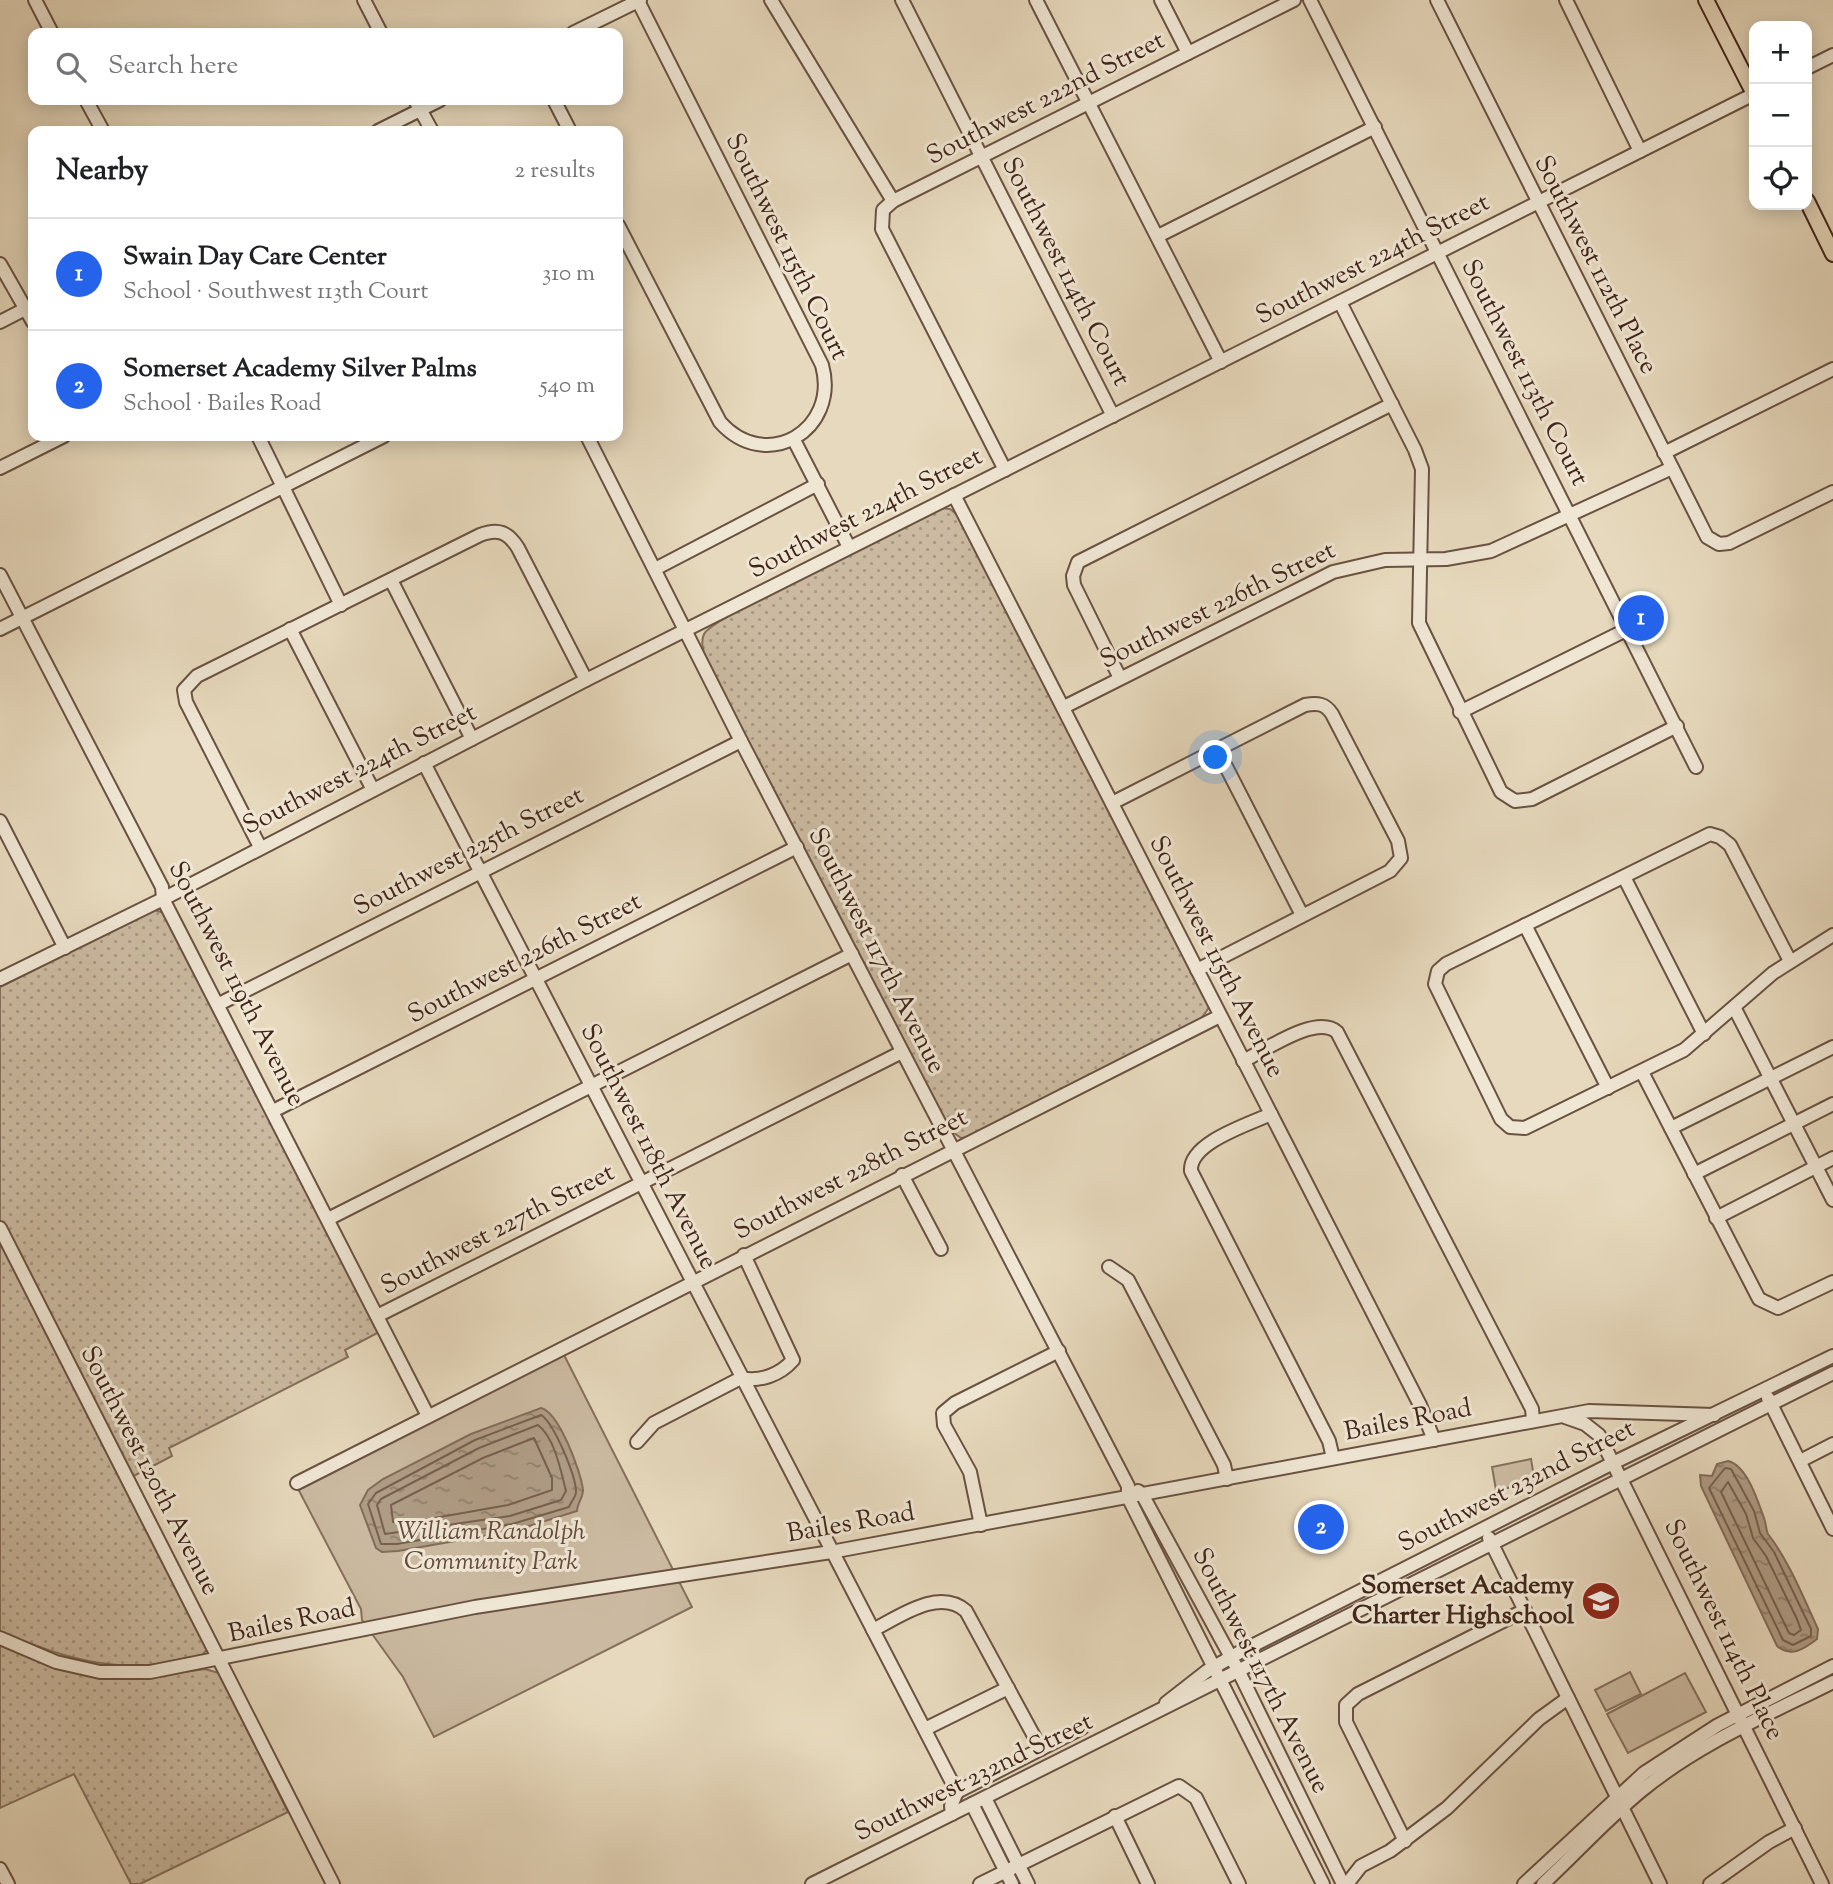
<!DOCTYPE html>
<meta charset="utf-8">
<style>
body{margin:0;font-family:"Sorts Mill Goudy",serif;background:#f2f2f2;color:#202124}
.controls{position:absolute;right:21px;top:21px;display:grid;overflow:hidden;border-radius:14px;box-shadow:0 4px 18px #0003}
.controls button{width:63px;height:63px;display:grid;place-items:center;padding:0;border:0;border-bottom:2px solid #e0e0e0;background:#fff;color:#202124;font:35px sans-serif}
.you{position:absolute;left:1216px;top:758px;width:24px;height:24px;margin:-18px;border:5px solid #fff;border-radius:50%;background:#1a73e8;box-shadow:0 0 0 10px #1a73e833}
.badge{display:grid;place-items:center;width:46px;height:46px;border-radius:50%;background:#2563eb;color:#fff;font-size:23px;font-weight:700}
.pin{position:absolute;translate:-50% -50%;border:4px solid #fff;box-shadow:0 2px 7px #0006}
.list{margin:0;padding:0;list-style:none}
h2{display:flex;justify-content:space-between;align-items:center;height:91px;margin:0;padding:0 28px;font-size:30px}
h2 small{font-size:23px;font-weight:400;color:#757577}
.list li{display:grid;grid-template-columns:46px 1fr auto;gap:21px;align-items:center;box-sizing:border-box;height:112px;padding:0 28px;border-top:2px solid #e0e0e0}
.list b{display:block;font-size:26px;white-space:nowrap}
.list p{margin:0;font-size:23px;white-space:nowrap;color:#757577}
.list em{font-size:23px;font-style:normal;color:#757577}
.icon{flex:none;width:38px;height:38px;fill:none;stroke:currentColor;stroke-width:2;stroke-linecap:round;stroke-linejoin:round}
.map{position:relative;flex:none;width:1833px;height:1884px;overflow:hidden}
.search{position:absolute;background:#fff;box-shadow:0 4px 18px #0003;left:28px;top:28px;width:595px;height:77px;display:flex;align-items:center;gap:18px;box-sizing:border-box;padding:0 24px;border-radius:14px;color:#757577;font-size:26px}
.panel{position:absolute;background:#fff;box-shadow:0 4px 18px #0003;left:28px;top:126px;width:595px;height:315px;border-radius:14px}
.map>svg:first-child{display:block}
</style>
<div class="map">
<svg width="1833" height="1884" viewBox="0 0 1833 1884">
<defs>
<pattern id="grass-dots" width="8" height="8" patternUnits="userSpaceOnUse" patternTransform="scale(1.75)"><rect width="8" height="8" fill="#cbbaa1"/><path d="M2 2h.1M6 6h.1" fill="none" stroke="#a69782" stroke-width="1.8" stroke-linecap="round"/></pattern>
<pattern id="water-ripples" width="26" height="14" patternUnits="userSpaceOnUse" patternTransform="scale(1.75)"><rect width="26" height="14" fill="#af9c85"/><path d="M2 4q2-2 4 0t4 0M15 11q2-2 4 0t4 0" fill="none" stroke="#907f6c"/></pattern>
</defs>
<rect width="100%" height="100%" fill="#e7d9bd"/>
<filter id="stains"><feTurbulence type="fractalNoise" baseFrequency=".00286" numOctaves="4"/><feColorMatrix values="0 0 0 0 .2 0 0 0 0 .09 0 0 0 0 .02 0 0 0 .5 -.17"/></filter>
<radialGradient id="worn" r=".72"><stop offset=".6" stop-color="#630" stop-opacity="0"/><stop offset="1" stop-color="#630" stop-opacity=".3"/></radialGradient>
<!-- grass -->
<g fill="url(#grass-dots)" stroke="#86705d" stroke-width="2">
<path d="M941,508L950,509L960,517L1210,1006L1201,1019L970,1137L961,1138L946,1127L706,660C704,652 700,643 704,634C713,616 909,524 941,508Z"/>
<path d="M155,910L167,914L381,1331L345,1350L348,1357L169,1448L172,1456L124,1481L207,1649L200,1658C118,1675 76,1662 0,1632V987Z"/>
<polygon points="0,1645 141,1678 205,1669 219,1673 288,1812 140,1884 131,1884 74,1774 0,1808"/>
</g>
<!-- park -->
<g fill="#cbbaa1" stroke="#86705d" stroke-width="2">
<polygon points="562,1351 692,1607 434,1737 403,1677 362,1620 361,1609 296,1485"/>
<polygon points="1531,1459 1535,1483 1496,1490 1492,1467"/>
<polygon points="1630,1672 1641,1694 1606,1711 1595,1690"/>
<polygon points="1685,1673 1706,1712 1628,1753 1607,1714"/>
</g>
<!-- water -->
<g fill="url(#water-ripples)" stroke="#836c5a" stroke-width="2">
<path d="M541,1408C559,1412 581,1472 583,1490C583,1498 577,1504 577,1511L513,1531L398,1551L382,1552L376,1548L360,1505L368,1490L383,1479L471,1434Z"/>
<path d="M1728,1461C1747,1465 1758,1502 1764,1518C1766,1523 1766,1530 1768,1534C1789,1561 1803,1597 1818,1629L1817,1639C1804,1649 1791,1658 1777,1646L1701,1486L1700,1475L1712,1476L1717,1464Z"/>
</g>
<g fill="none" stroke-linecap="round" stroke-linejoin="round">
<!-- shore -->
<g stroke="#78604f" stroke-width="2">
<path d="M541,1415C554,1423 576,1476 576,1492C576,1497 570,1503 569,1507L512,1524L397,1544H381L368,1504L376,1493L475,1440Z"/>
<path d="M538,1425C555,1438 561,1472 566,1491L561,1500L510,1516L385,1534L377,1505L381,1499L479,1448Z"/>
<polygon points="534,1438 552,1478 552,1490 508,1505 406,1523 393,1522 391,1505 483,1458"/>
<polygon points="1725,1468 1731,1469 1754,1511 1760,1533 1774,1552 1811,1629 1811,1636 1793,1645 1783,1640 1709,1488"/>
<polygon points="1728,1482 1746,1514 1753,1538 1766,1556 1797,1619 1801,1630 1794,1635 1789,1633 1721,1492"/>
</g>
<!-- minor casing -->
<g stroke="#6a5242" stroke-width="16">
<g id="minor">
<polyline points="35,0 52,33"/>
<polyline points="364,0 381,33"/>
<polyline points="771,0 893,201"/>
<polyline points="902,0 1113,416"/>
<polyline points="1036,0 1221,362"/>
<polyline points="1161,0 1188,53"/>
<polyline points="1310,0 1696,767"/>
<polyline points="1437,0 1707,537 1719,544 1729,543 1833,492"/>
<polyline points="1566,0 1640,151"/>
<polyline points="573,33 640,0"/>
<polyline points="1807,68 1833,55"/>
<polyline points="86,100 103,131"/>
<polyline points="415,100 432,131"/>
<polyline points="554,100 570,131"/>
<polyline points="378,131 440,100"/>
<path d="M618,225L720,422C766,474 840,430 822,365L638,1"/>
<polyline points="1158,236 1375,127"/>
<polyline points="0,264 33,322"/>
<polyline points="1340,302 1415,450 1422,469 1419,623 1501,792 1515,801 1532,799 1677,726"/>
<polyline points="0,322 33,305"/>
<polyline points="258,436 341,605"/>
<polyline points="587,436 741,741 1128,1486 1128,1497 1323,1884"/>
<polyline points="794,440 849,547"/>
<polyline points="1664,453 1833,369"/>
<polyline points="0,468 64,436"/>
<polyline points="1005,470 882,229 883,210 893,201 1294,0"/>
<polyline points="954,495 1420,1405 1434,1440"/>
<polyline points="655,569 818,484"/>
<polyline points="0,575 162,887 163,899 428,1416"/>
<polyline points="391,580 472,739"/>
<polyline points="0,629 384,436"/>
<polyline points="290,629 373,790"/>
<polyline points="1120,678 1074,585 1073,576 1078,562 1392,404"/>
<polyline points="1064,707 1333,572 1385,560 1446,559 1491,551 1672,468"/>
<polyline points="1460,712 1628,629"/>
<polyline points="1217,749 1302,915"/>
<polyline points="424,763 957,1792 951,1806 952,1814"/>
<path d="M1112,803L1305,705C1317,703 1325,703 1332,714L1398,841L1401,858L1390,871L1197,970"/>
<polyline points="0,821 65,948"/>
<path d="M260,847L186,702L184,690L197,676L480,535C498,528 508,532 518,548L586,680"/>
<polyline points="1624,877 1704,1034"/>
<polyline points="1525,925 1608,1088"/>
<polyline points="1790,961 1730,845 1720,837 1710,834 1446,964 1438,971 1435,984 1501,1119 1510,1127 1525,1128 1684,1050 1773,973 1833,935"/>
<polyline points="0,979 163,899 586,680 1754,94"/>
<polyline points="219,1004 741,741"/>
<polyline points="1734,1007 1833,1200"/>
<path d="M1243,1061C1266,1050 1316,1014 1337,1032L1532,1409L1533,1420"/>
<polyline points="1642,1072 1759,1299 1778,1308 1833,1282"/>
<polyline points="273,1111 797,847"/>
<path d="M1271,1114C1247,1125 1189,1143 1191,1171L1329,1441L1333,1458"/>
<polyline points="1671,1128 1833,1047"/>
<polyline points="1694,1174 1833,1104"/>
<polyline points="902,1175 941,1249"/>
<polyline points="1716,1218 1833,1158"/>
<polyline points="328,1219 852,954"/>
<polyline points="0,1228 333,1884"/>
<polyline points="1109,1267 1128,1280 1224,1465 1227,1479"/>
<polyline points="377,1316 902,1052"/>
<path d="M741,1378C760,1382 780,1375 793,1360L744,1255"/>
<polyline points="1768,1398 1833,1529"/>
<polyline points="1565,1417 1585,1424 1599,1435 1822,1884"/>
<polyline points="637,1442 654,1423 741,1378"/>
<polyline points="1800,1461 1833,1444"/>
<polyline points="297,1483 1220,1016"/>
<polyline points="1138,1491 1142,1494 1239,1672 1343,1884"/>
<polyline points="981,1525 970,1472 944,1425 943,1413 955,1403 1059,1351"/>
<polyline points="1489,1538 1660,1884"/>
<path d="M873,1630C899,1617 939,1587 966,1611L1041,1749"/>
<polyline points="0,1638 56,1662 100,1672 150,1672 475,1607 831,1552 1589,1411 1714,1415"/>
<polyline points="1166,1703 1207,1671 1242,1651 1613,1463 1833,1356"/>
<polyline points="925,1729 1008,1688"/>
<polyline points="957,1792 1082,1728"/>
<polyline points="985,1798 1028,1884"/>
<polyline points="972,1804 1012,1884"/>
<polyline points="1115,1816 1148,1884"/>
<polyline points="1405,1841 1346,1722 1346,1705 1358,1694 1525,1610"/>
<polyline points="0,1869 8,1884"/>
<polyline points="812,1884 1833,1373"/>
<polyline points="980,1884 1179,1786 1196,1798 1239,1884"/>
<polyline points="1347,1884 1361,1866 1390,1851 1447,1808 1539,1719 1568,1698"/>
<polyline points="1524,1884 1644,1773 1718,1725 1833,1666"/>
<path d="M1543,1884C1576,1853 1606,1820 1641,1791C1698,1744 1767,1715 1833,1682"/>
<polyline points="1710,1884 1769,1842 1795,1828"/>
</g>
</g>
<!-- major casing -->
<g stroke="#412519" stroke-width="18">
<g id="major">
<polyline points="1706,0 1754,94"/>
<polyline points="1807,201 1833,254"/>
</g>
</g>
<!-- minor -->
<use href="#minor" stroke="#efe6d4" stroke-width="12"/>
<!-- major -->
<use href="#major" stroke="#e7d9bd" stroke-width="14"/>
</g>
<!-- icons -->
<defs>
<g id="school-disc" transform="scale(2.0125)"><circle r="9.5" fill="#8f2418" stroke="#efe6d4"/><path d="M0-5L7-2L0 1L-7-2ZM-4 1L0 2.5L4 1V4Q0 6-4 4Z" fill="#fff"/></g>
</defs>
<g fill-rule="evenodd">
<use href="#school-disc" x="1601" y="1601"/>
</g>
<g text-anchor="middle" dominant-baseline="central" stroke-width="6" stroke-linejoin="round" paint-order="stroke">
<!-- street labels -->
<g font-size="26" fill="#412519" stroke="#efe6d4">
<text transform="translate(1046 99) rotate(-27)">Southwest 222nd Street</text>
<text transform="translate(786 247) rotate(64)">Southwest 115th Court</text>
<text transform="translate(1373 260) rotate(-27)">Southwest 224th Street</text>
<text transform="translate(1595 265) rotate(63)">Southwest 112th Place</text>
<text transform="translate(1065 272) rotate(63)">Southwest 114th Court</text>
<text transform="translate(1524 373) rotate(63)">Southwest 113th Court</text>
<text transform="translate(866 514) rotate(-27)">Southwest 224th Street</text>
<text transform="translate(1218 606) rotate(-26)">Southwest 226th Street</text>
<text transform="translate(360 770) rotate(-27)">Southwest 224th Street</text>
<text transform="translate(469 852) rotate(-27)">Southwest 225th Street</text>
<text transform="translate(876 951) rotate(63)">Southwest 117th Avenue</text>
<text transform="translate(1216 957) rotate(63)">Southwest 115th Avenue</text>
<text transform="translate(525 959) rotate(-27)">Southwest 226th Street</text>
<text transform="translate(236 984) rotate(63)">Southwest 119th Avenue</text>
<text transform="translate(648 1147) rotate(63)">Southwest 118th Avenue</text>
<text transform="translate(851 1175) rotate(-27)">Southwest 228th Street</text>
<text transform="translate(498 1230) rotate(-27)">Southwest 227th Street</text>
<text transform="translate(1408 1421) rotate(-11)">Bailes Road</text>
<text transform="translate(149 1471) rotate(63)">Southwest 120th Avenue</text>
<text transform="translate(1517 1487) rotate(-27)">Southwest 232nd Street</text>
<text transform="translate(851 1524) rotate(-10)">Bailes Road</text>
<text transform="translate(292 1622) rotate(-12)">Bailes Road</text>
<text transform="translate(1723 1630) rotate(64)">Southwest 114th Place</text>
<text transform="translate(1260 1671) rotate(63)">Southwest 117th Avenue</text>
<text transform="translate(974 1778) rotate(-26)">Southwest 232nd Street</text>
</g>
<!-- park labels -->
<g font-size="26" font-style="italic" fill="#644a3b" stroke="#efe6d4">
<text x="491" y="1532">William Randolph<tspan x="491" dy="30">Community Park</tspan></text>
</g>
<!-- poi labels -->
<g font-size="26" font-weight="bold" fill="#412519" stroke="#efe6d4" text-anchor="end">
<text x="1574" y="1586">Somerset Academy<tspan x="1574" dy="30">Charter Highschool</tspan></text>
</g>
</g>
<rect width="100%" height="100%" filter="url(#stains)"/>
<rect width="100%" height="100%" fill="url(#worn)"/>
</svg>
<div class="controls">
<button>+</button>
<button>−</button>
<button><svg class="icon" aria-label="locate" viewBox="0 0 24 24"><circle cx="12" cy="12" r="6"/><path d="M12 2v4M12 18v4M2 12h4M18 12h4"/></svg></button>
</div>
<div class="you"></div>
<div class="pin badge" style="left:1641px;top:618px">1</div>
<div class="pin badge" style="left:1321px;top:1527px">2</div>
<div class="search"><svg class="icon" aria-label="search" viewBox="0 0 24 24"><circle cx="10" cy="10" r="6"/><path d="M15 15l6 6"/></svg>Search here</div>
<section class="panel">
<h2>Nearby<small>2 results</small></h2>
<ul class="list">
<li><span class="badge">1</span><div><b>Swain Day Care Center</b><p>School · Southwest 113th Court</p></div><em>310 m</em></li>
<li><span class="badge">2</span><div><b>Somerset Academy Silver Palms</b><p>School · Bailes Road</p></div><em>540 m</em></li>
</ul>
</section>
</div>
